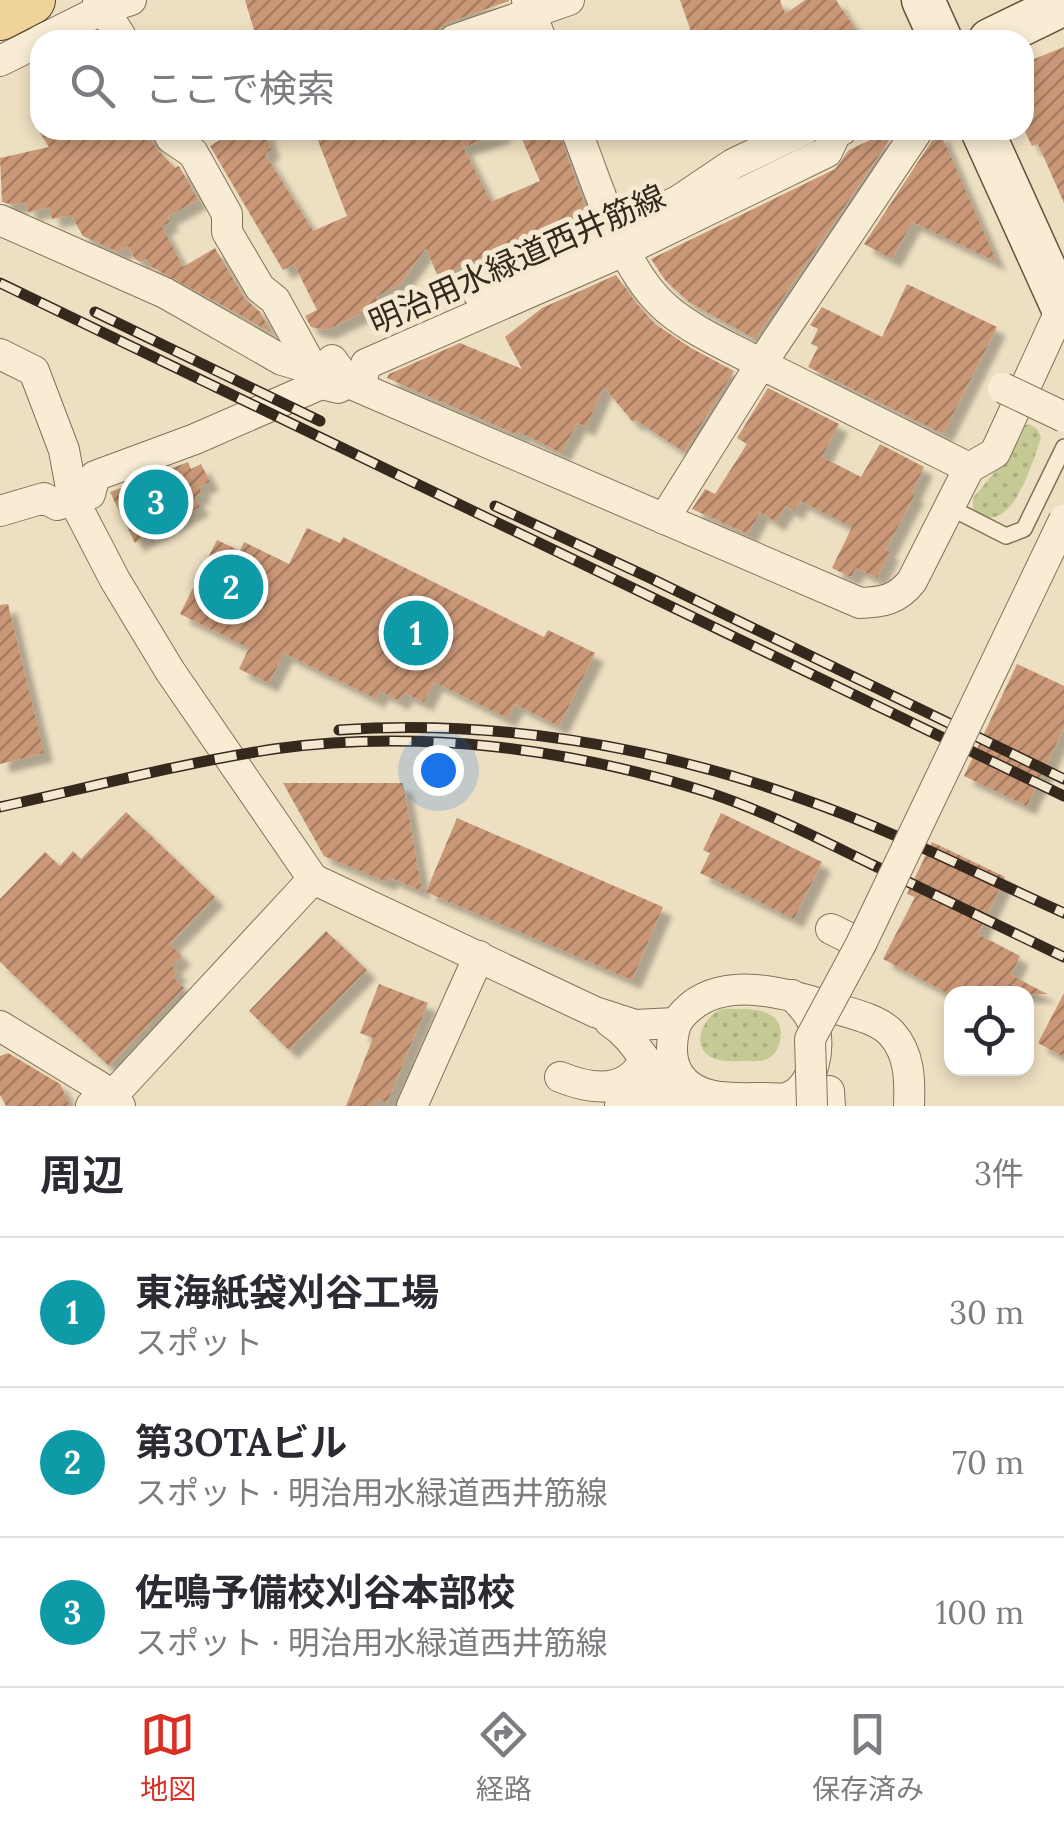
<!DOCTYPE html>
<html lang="ja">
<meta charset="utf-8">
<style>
body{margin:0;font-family:Lora,"Noto Sans JP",serif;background:#f7f7f7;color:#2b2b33}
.controls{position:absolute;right:30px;bottom:30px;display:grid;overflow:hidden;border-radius:20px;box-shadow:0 5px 15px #0003}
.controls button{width:90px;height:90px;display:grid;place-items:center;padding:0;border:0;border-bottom:2px solid #e1e1e2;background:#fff;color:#2b2b33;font:50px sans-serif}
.you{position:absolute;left:438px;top:770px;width:35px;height:35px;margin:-25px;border:8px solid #fff;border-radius:50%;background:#1a73e8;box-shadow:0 0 0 15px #1a73e833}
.badge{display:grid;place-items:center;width:65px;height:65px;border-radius:50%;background:#d93025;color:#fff;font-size:32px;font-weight:700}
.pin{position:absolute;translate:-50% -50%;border:5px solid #fff;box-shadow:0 2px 10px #0006}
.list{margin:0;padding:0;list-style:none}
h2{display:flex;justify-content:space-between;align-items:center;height:130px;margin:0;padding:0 40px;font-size:42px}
h2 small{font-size:32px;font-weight:400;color:#7c7c81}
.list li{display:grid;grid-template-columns:65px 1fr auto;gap:30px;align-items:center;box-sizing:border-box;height:150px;padding:0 40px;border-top:2px solid #e1e1e2}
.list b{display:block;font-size:38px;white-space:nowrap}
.list p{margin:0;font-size:32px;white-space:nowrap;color:#7c7c81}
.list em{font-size:32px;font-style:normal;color:#7c7c81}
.icon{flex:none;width:55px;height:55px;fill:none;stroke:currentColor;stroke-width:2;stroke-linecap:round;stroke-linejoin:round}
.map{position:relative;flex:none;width:1064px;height:1106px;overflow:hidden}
.search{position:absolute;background:#fff;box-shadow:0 5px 15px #0003;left:30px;right:30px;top:30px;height:110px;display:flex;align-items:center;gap:25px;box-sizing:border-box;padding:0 35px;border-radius:30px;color:#7c7c81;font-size:38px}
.sheet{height:580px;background:#fff}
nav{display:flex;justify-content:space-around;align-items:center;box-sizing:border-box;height:140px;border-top:2px solid #e1e1e2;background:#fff;font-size:28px;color:#7c7c81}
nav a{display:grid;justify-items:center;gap:5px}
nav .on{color:#d93025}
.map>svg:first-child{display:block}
</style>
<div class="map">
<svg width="1064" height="1106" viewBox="0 0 1064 1106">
<defs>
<pattern id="grass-dots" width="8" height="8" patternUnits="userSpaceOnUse" patternTransform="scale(2.5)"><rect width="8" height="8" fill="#c5ca95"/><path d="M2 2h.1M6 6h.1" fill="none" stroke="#aaae80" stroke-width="1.8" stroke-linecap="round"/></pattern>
<pattern id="building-hatch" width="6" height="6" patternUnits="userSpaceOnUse" patternTransform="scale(2.5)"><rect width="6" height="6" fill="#ca9877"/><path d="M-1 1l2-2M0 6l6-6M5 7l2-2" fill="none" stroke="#a57c61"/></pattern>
<filter id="shadow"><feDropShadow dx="9" dy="9" stdDeviation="2.5" flood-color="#0004"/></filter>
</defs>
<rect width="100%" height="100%" fill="#eddfc1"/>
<!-- grass -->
<g fill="url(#grass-dots)">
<path d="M1029,424L1038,430L1041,437C1033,463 1008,545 973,508V498L1000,466L1018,427Z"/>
<path d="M722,1009C745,1009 787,1005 780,1041C779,1048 774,1056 767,1059C760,1062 750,1061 743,1061C736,1061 726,1062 719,1060C688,1053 700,1018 722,1009Z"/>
</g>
<!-- building -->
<g fill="url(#building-hatch)" filter="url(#shadow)">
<polygon points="245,0 508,0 509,1 447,23 439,29 436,40 257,40"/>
<polygon points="680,0 780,0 785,14 805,0 836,0 862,40 694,40"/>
<polygon points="1064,47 1064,203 1038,144 1032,146 1024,130 1024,63"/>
<polygon points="38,130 148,130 155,147 175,168 179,166 198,200 167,217 170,222 162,227 183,267 215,248 244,298 260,312 271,332 150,266 146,258 141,262 135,259 128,246 118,252 83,236 71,215 52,219 49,207 28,212 25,202 13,205 2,202 0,158 49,147"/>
<polygon points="236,130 265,130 271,150 265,154 313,231 347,216 314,130 501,130 502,134 463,147 491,202 540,181 518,130 558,130 587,212 438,277 426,248 400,284 376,297 378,301 360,310 361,313 326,330 311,327 305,316 317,310 294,264 283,270 210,146"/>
<polygon points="939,130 997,262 912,222 892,259 864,244"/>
<polygon points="887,132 892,136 755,339 689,302 665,280 651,259 835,169 849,150"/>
<polygon points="616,275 636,303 655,324 691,348 734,371 684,452 636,420 633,422 604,387 586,427 577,423 561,453 519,432 518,435 387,378 389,374 460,343 522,369 505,337 542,308"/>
<polygon points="907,284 997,327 943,434 808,367 818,347 811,344 818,329 810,325 822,307 882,337"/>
<polygon points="768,388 839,424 822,457 861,477 880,444 924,467 912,492 915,494 886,550 890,552 877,578 856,568 851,577 832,568 852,527 800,501 794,511 786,506 776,522 760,512 748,534 692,509 705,489 715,494 747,444 737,438"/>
<polygon points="188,462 191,469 201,464 210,482 199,487 202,493 195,497 200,507 135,543 110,492"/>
<polygon points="307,528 340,543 343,537 544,637 548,630 595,653 559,726 515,704 507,718 434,682 424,702 404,693 400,701 380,691 376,699 284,653 269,683 239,669 249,648 180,614 217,540 240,551 244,542 289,564"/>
<polygon points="8,604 44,753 0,764 0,605"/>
<polygon points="1017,664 1064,686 1064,727 1027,806 964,776"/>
<polygon points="283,783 403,783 422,891 389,877 387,882 324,856"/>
<polygon points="126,812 215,897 170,944 182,956 172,966 178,972 173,977 184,988 109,1066 0,962 0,899 45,852 60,866 73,851 81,859"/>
<polygon points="721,813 822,862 794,919 700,873 710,853 703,850"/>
<polygon points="457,818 663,907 632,980 426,892"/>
<polygon points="932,842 1005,877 978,934 1020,956 1011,975 1047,994 949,994 883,959 915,897 907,894"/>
<polygon points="326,931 367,970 289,1050 249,1011"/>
<polygon points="379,984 428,1003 387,1103 378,1099 374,1106 346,1106 373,1038 360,1033"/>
<polygon points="1064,993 1064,1057 1038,1043"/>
<polygon points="8,1053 60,1084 70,1106 6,1106 0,1095 0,1056"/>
</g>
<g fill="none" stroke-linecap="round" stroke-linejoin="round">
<!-- lane casing -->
<g stroke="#867059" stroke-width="18">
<polyline id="lane" points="951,508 1006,536 1024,529 1064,447"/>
</g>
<!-- street casing -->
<g stroke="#867059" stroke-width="32">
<g id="street">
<polyline points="98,0 123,40"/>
<polyline points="527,0 541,40"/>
<polyline points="41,40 103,9 131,0"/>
<polyline points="454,40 569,0"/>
<polyline points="0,61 40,41"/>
<polyline points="167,130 171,138 193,153 227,214 227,232 260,288 275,300 313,369"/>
<path d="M576,130C598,184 621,270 667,309C694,332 730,347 761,364L918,130"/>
<polyline points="0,220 165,293 282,360 313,369"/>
<polyline points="478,293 678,201 733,164 804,130"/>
<polyline points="0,354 34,371 64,450 73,499 115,580 170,671 313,879 595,1012 635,1025 675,1023"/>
<path d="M332,360L349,383L860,603C883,602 897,600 912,581L969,468L995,453L1062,307"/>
<polyline points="0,511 44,498 57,505 90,494 95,476 195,439 321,384 338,388 363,375 366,364 626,250 827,152 836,133 842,130"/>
<polyline points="664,519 761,364 969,468"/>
<polyline points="831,929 861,944"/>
<path d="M792,995C798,1002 807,1010 811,1019C823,1042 815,1089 786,1098C780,1099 770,1098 763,1098C735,1098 697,1102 679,1075C670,1061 671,1045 674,1031C676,1022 679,1018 685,1012C724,972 791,995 837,1009C854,1014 880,1020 892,1034C910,1054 910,1081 909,1106"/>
<path d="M610,1022C642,1042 650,1082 686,1096"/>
<polyline points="0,1026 113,1095 91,1106"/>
<path d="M560,1077C590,1089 629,1096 644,1059"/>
<polyline points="120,1106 113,1095 313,879"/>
<polyline points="412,1106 479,956"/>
<polyline points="620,1106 675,1092"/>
<polyline points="796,1106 829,1091 830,1106"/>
</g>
</g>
<!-- secondary casing -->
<g stroke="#67513c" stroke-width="45">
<g id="secondary">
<polyline points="923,0 941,40"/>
<polyline points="990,40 1064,4"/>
<polyline points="982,130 1064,311"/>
</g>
</g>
<!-- primary casing -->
<g stroke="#533e2d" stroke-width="50">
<polyline id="primary" points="0,16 31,0"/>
</g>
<!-- lane -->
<use href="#lane" stroke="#f8ecd4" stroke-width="15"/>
<!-- street -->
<use href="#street" stroke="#f8ecd4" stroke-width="30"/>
<!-- secondary -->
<use href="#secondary" stroke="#f8ecd4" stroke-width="42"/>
<!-- primary -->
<use href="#primary" stroke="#f0d399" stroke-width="48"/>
<!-- rail casing -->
<g stroke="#35281d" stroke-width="11">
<g id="rail">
<polyline points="0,283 1064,796"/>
<polyline points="95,312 320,421"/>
<polyline points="495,506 648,577 1064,779"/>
<path d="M339,730C494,719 654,746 800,798C890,829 977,874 1064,913"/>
<path d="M0,807C91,787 182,763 274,749C419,729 568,748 707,792C765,811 819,839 873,865C937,896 1001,927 1064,957"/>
</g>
</g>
<!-- rail -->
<use href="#rail" stroke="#f4e9d0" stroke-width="8" stroke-dasharray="22" stroke-linecap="butt"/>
<!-- street-bridge casing -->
<g stroke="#867059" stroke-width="32" stroke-linecap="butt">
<g id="street-bridge">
<polyline points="1003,388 1064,417"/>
<polyline points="812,1106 810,1039 861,944 1064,520"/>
</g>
</g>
<!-- street-bridge -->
<use href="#street-bridge" stroke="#f8ecd4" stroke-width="30"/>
</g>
<g text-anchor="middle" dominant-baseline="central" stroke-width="10" stroke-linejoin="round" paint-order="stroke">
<!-- street labels -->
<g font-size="32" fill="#35281d" stroke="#f4e9d0">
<text transform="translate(517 259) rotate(-24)">明治用水緑道西井筋線</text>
</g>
</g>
</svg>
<div class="controls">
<button><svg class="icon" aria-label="locate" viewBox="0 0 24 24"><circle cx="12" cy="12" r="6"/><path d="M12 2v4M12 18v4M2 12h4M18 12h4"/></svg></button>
</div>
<div class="you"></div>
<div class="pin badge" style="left:416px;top:633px;background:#0f9aa8">1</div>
<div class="pin badge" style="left:231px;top:587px;background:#0f9aa8">2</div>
<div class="pin badge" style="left:156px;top:502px;background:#0f9aa8">3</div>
<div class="search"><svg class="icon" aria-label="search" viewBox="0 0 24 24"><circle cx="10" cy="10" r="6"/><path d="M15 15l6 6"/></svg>ここで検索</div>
</div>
<section class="sheet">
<h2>周辺<small>3件</small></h2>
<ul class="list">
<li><span class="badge" style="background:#0f9aa8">1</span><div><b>東海紙袋刈谷工場</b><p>スポット</p></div><em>30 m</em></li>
<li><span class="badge" style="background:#0f9aa8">2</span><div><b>第3OTAビル</b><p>スポット · 明治用水緑道西井筋線</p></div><em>70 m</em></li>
<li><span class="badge" style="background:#0f9aa8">3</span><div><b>佐鳴予備校刈谷本部校</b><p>スポット · 明治用水緑道西井筋線</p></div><em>100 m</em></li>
</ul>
</section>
<nav>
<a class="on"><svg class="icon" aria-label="map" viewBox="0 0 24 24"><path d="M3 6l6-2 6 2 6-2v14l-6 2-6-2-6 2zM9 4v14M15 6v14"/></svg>地図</a>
<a><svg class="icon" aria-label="directions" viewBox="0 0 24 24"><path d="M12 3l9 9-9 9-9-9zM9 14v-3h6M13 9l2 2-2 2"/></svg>経路</a>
<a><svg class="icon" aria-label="saved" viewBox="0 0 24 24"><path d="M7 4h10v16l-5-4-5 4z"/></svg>保存済み</a>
</nav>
